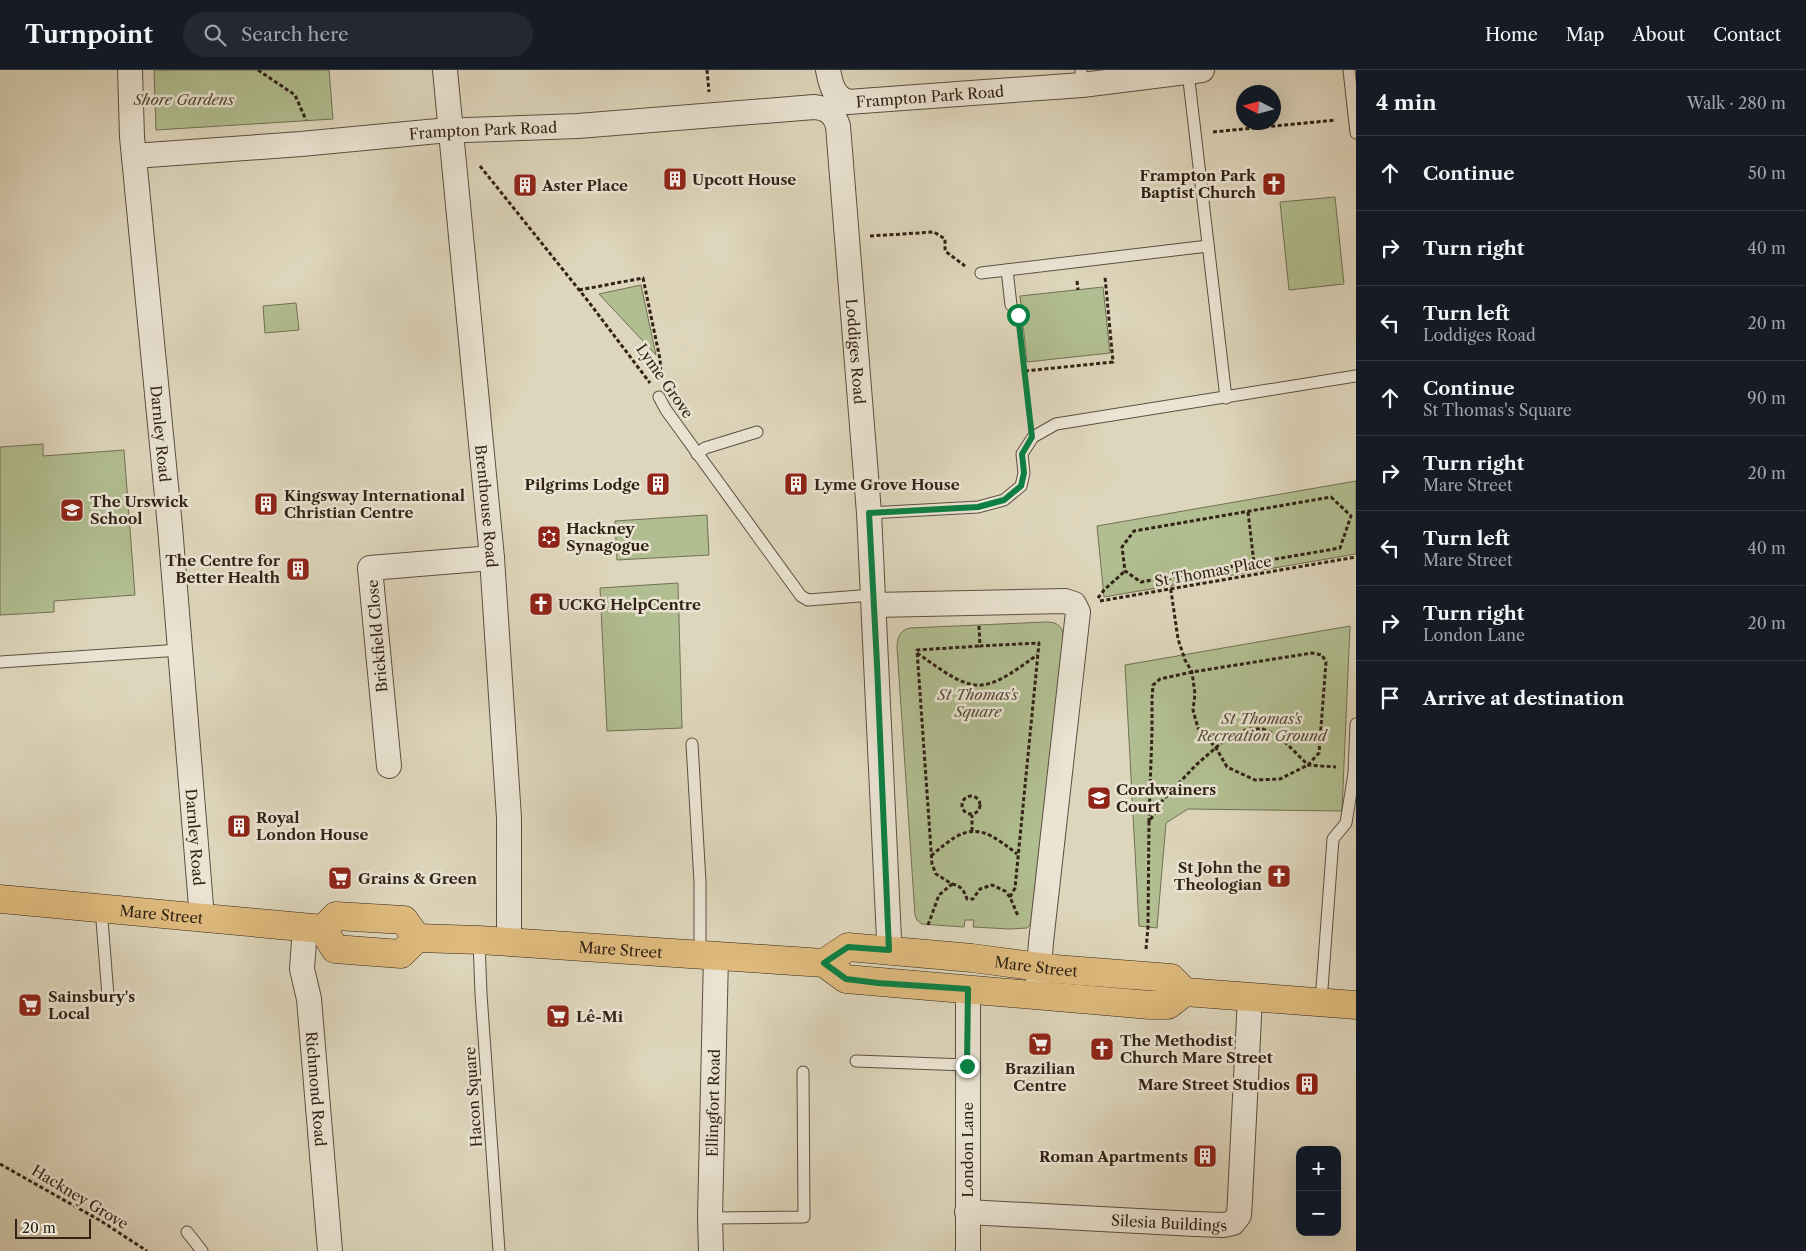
<!DOCTYPE html>
<meta charset="utf-8">
<style>
body{margin:0;font-family:"Libre Caslon Text",serif;background:#242831;color:#f1f3f6}
.controls{position:absolute;right:15px;bottom:15px;display:grid;overflow:hidden;border-radius:10px;box-shadow:0 5px 20px #0002}
.controls button{width:45px;height:45px;display:grid;place-items:center;padding:0;border:0;border-bottom:1px solid #363941;background:#171b24;color:#f1f3f6;font:25px sans-serif}
.compass{position:absolute;left:1236px;top:15px;width:45px;height:45px;border-radius:50%;background:#171b24;box-shadow:0 5px 20px #0002;rotate:276deg}
.scale{position:absolute;left:15px;bottom:12px;width:76px;box-sizing:border-box;padding-left:5px;border:2px solid #322216;border-top:0;font-size:14px;line-height:18px;white-space:nowrap;color:#322216;-webkit-text-stroke:4px #eae4d3;paint-order:stroke}
.stop{position:absolute;width:15px;height:15px;margin:-11px;border:4px solid #0b8043;border-radius:50%;background:#fff}
.stop.end{background:#0b8043;border-color:#fff;box-shadow:0 1px 5px #0008}
.list{margin:0;padding:0;list-style:none}
h2{display:flex;justify-content:space-between;align-items:center;height:65px;margin:0;padding:0 20px;font-size:21px}
h2 small{font-size:16px;font-weight:400;color:#9ea1a6}
.list li{display:grid;grid-template-columns:32px 1fr auto;gap:15px;align-items:center;box-sizing:border-box;height:75px;padding:0 20px;border-top:1px solid #363941}
.list b{display:block;font-size:19px;white-space:nowrap}
.list p{margin:0;font-size:16px;white-space:nowrap;color:#9ea1a6}
.list em{font-size:16px;font-style:normal;color:#9ea1a6}
.icon{flex:none;width:28px;height:28px;fill:none;stroke:currentColor;stroke-width:2;stroke-linecap:round;stroke-linejoin:round}
.map{position:relative;flex:none;width:1356px;height:1181px;overflow:hidden}
header{display:flex;align-items:center;gap:30px;box-sizing:border-box;height:70px;padding:0 25px;background:#171b24;border-bottom:1px solid #363941}
header strong{font-size:24px}
nav{display:flex;gap:28px;margin-inline-start:auto;font-size:18px}
.search{width:350px;height:45px;background:#242831;display:flex;align-items:center;gap:12px;box-sizing:border-box;padding:0 18px;border-radius:28px;color:#9ea1a6;font-size:19px}
main{display:flex}
aside{flex:1;background:#171b24}
.map>svg:first-child{display:block}
</style>
<header>
<strong>Turnpoint</strong>
<div class="search"><svg class="icon" aria-label="search" viewBox="0 0 24 24"><circle cx="10" cy="10" r="6"/><path d="M15 15l6 6"/></svg>Search here</div>
<nav><a>Home</a><a>Map</a><a>About</a><a>Contact</a></nav>
</header>
<main>
<div class="map">
<svg width="1356" height="1181" viewBox="0 0 1356 1181">
<rect width="100%" height="100%" fill="#ded6bc"/>
<filter id="stains"><feTurbulence type="fractalNoise" baseFrequency=".004" numOctaves="4"/><feColorMatrix values="0 0 0 0 .2 0 0 0 0 .09 0 0 0 0 .02 0 0 0 .5 -.17"/></filter>
<radialGradient id="worn" r=".72"><stop offset=".6" stop-color="#630" stop-opacity="0"/><stop offset="1" stop-color="#630" stop-opacity=".3"/></radialGradient>
<!-- green -->
<g fill="#b1be91" stroke="#727054">
<polygon points="154,0 329,0 333,49 156,60"/>
<polygon points="1335,127 1344,214 1289,220 1280,132"/>
<polygon points="641,215 656,285 599,224"/>
<polygon points="1103,217 1110,283 1027,292 1020,226"/>
<polygon points="296,233 299,260 265,263 263,236"/>
<polygon points="43,374 43,386 124,380 135,525 54,531 54,542 0,545 0,377"/>
<polygon points="1356,411 1356,484 1104,527 1097,456"/>
<polygon points="707,445 709,485 617,490 615,451"/>
<polygon points="678,513 682,658 607,661 600,518"/>
<path d="M1047,552C1058,552 1063,557 1064,569L1031,853L1027,858L1010,859L973,857L974,850H965L964,857L922,854L917,850L915,845L897,577C897,568 900,560 910,558Z"/>
<polygon points="1350,556 1342,741 1188,739 1166,753 1157,858 1139,856 1125,595"/>
</g>
<g fill="none" stroke-linecap="round" stroke-linejoin="round">
<!-- service casing -->
<g stroke="#5d4f40" stroke-width="13">
<g id="service">
<polyline points="1081,0 1082,15"/>
<polyline points="1349,0 1356,63"/>
<polyline points="1188,2 1226,328"/>
<polyline points="1007,200 1011,235"/>
<polyline points="981,203 1208,176"/>
<polyline points="659,327 666,340 801,526 808,530 873,525"/>
<polyline points="697,384 705,378 757,362"/>
<polyline points="869,443 978,437 1004,430 1021,416 1024,403 1022,384 1033,367 1056,354 1356,306"/>
<polyline points="0,592 180,580"/>
<polyline points="692,674 700,812 700,885"/>
<polyline points="101,838 108,926"/>
<polyline points="479,870 481,924 499,1181"/>
<polyline points="1321,932 1333,769 1346,753 1354,703 1356,654"/>
<polyline points="856,991 967,995"/>
<polyline points="710,1148 804,1147 803,1002"/>
<polyline points="187,1162 202,1181"/>
</g>
</g>
<!-- minor casing -->
<g stroke="#5d4f40" stroke-width="26">
<g id="minor">
<path id="s1" d="M130,0L132,67L170,457L202,848"/>
<path id="s2" d="M445,0L492,488L509,748V872"/>
<path id="s3" d="M828,0C831,15 833,26 848,32L1082,15L1202,0"/>
<path id="s4" d="M134,86L301,74L438,61L578,56L814,37C827,38 834,43 838,56L869,443L889,869V880"/>
<polyline points="874,535 1065,531 1074,534 1078,542 1041,872 1037,926"/>
<polyline points="389,696 370,498 492,488"/>
<path id="s5" d="M305,858L302,899L309,929L330,1181"/>
<path id="s6" d="M967,1142L1195,1154L1223,1155L1233,1153L1239,1145L1240,1128L1250,927"/>
<path id="s7" d="M711,1181L710,1148L716,886"/>
<polyline points="968,1181 968,919"/>
</g>
</g>
<!-- primary casing -->
<g stroke="#322216" stroke-width="29">
<g id="primary">
<path id="s8" d="M0,829L323,859L336,846L404,850L417,868"/>
<path id="s9" d="M323,859L335,879L401,884L417,868L479,870L824,893L846,909L1150,935H1168L1185,922"/>
<path id="s10" d="M824,893L848,877L972,888L1055,899L1171,908L1185,922L1356,935"/>
</g>
</g>
<!-- path -->
<g stroke="#322216" stroke-width="3" stroke-dasharray="4 2.5" stroke-linecap="butt">
<polyline points="258,0 295,25 306,50"/>
<polyline points="707,0 709,22"/>
<polyline points="1213,62 1336,50"/>
<polyline points="480,96 588,231 650,313"/>
<polyline points="870,166 934,162 945,169 945,181 965,196"/>
<polyline points="1077,211 1078,220"/>
<polyline points="579,220 643,208 660,289 661,309"/>
<polyline points="1019,251 1030,349"/>
<polyline points="1025,301 1113,292 1105,207"/>
<polygon points="1331,427 1351,446 1340,478 1141,512 1125,501 1122,477 1134,461"/>
<polyline points="1248,442 1254,493"/>
<polyline points="1098,528 1104,520 1125,501"/>
<polyline points="1100,531 1356,487"/>
<polyline points="979,556 980,576 1039,573 1015,818 1010,827 1018,846"/>
<path d="M917,583C974,623 979,628 1037,585"/>
<circle cx="971" cy="735" r="9"/>
<polyline points="1149,752 1152,661 1152,628 1153,615 1160,609 1192,602 1312,583 1322,585 1326,592 1319,683 1308,695 1280,709 1255,710 1227,697 1216,678 1198,658 1193,640 1195,624 1192,602 1185,590 1178,569 1169,507"/>
<polyline points="972,761 972,745"/>
<path d="M931,786C967,754 979,753 1017,784"/>
<path d="M952,814C961,816 964,820 967,829H973L980,819L992,815L1005,821L1010,827"/>
<polyline points="928,855 939,825 952,814 936,804 932,794 917,580 980,576"/>
<polyline points="1146,879 1148,857 1149,752 1162,731 1196,695 1227,668 1248,659 1263,659 1279,666 1308,695 1336,697"/>
<polyline points="0,1094 101,1151 147,1181"/>
</g>
<!-- service -->
<use href="#service" stroke="#eae4d3" stroke-width="11"/>
<!-- minor -->
<use href="#minor" stroke="#eae4d3" stroke-width="24"/>
<!-- primary -->
<use href="#primary" stroke="#dfbb7e" stroke-width="28"/>
</g>
<g fill="none" stroke-linecap="round" stroke-linejoin="round">
<!-- route -->
<polyline stroke="#0b8043" stroke-width="6" points="967,996 968,919 878,913 846,909 824,893 848,877 889,880 877,594 869,443 978,437 1004,430 1021,416 1024,403 1022,384 1032,367 1018,245"/>
</g>
<!-- icons -->
<defs>
<g id="building-square" transform="scale(1.25)"><rect x="-9" y="-9" width="18" height="18" rx="4" fill="#8f2418" stroke="#eae4d3"/><path d="M-4-6H4V6H1V3H-1V6H-4ZM-2.5-4.3h1.7v1.8h-1.7ZM.8-4.3h1.7v1.8H.8ZM-2.5-1h1.7V.8h-1.7ZM.8-1h1.7V.8H.8Z" fill="#fff"/></g>
<g id="church-square" transform="scale(1.25)"><rect x="-9" y="-9" width="18" height="18" rx="4" fill="#8f2418" stroke="#eae4d3"/><path d="M-1.2-6h2.4v3.5h3.3v2.4h-3.3V6h-2.4V-.1h-3.3v-2.4h3.3Z" fill="#fff"/></g>
<g id="school-square" transform="scale(1.25)"><rect x="-9" y="-9" width="18" height="18" rx="4" fill="#8f2418" stroke="#eae4d3"/><path d="M0-5L7-2L0 1L-7-2ZM-4 1L0 2.5L4 1V4Q0 6-4 4Z" fill="#fff"/></g>
<g id="synagogue-square" transform="scale(1.25)"><rect x="-9" y="-9" width="18" height="18" rx="4" fill="#8f2418" stroke="#eae4d3"/><path d="M0-6.5L5.6 3.2H-5.6ZM0 6.5L5.6-3.2H-5.6Z" fill="#fff"/></g>
<g id="university-square" transform="scale(1.25)"><rect x="-9" y="-9" width="18" height="18" rx="4" fill="#8f2418" stroke="#eae4d3"/><path d="M0-5L7-2L0 1L-7-2ZM-4 1L0 2.5L4 1V4Q0 6-4 4Z" fill="#fff"/></g>
<g id="supermarket-square" transform="scale(1.25)"><rect x="-9" y="-9" width="18" height="18" rx="4" fill="#8f2418" stroke="#eae4d3"/><path d="M-6-5.5h2.5l.6 2H6L4.5 2H-2.5L-4.4-4H-6ZM-1.5 3.2a1.3 1.3 0 1 0 .1 0ZM3 3.2a1.3 1.3 0 1 0 .1 0Z" fill="#fff"/></g>
</defs>
<g fill-rule="evenodd">
<use href="#building-square" x="675" y="109"/>
<use href="#church-square" x="1274" y="114"/>
<use href="#building-square" x="525" y="115"/>
<use href="#building-square" x="658" y="414"/>
<use href="#building-square" x="796" y="414"/>
<use href="#building-square" x="266" y="434"/>
<use href="#school-square" x="72" y="440"/>
<use href="#synagogue-square" x="549" y="467"/>
<use href="#building-square" x="298" y="499"/>
<use href="#church-square" x="541" y="534"/>
<use href="#university-square" x="1099" y="728"/>
<use href="#building-square" x="239" y="756"/>
<use href="#church-square" x="1279" y="806"/>
<use href="#supermarket-square" x="340" y="808"/>
<use href="#supermarket-square" x="30" y="935"/>
<use href="#supermarket-square" x="558" y="946"/>
<use href="#supermarket-square" x="1040" y="974"/>
<use href="#church-square" x="1102" y="979"/>
<use href="#building-square" x="1307" y="1014"/>
<use href="#building-square" x="1205" y="1086"/>
</g>
<g text-anchor="middle" dominant-baseline="central" stroke-width="5" stroke-linejoin="round" paint-order="stroke">
<!-- street labels -->
<g font-size="15" fill="#322216" stroke="#eae4d3">
<text stroke="none"><textPath href="#s3" startOffset="122">Frampton Park Road</textPath></text>
<text stroke="none"><textPath href="#s4" startOffset="350">Frampton Park Road</textPath></text>
<text stroke="none"><textPath href="#s4" startOffset="941">Loddiges Road</textPath></text>
<text transform="translate(665 311) rotate(55)">Lyme Grove</text>
<text stroke="none"><textPath href="#s1" startOffset="365">Darnley Road</textPath></text>
<text stroke="none"><textPath href="#s2" startOffset="438">Brenthouse Road</textPath></text>
<text transform="translate(1213 501) rotate(-10)">St Thomas Place</text>
<text transform="translate(377 566) rotate(-95)">Brickfield Close</text>
<text stroke="none"><textPath href="#s1" startOffset="770">Darnley Road</textPath></text>
<text stroke="none"><textPath href="#s8" startOffset="162">Mare Street</textPath></text>
<text stroke="none"><textPath href="#s9" startOffset="316">Mare Street</textPath></text>
<text stroke="none"><textPath href="#s10" startOffset="218">Mare Street</textPath></text>
<text stroke="none"><textPath href="#s5" startOffset="162">Richmond Road</textPath></text>
<text transform="translate(473 1027) rotate(-94)">Hacon Square</text>
<text stroke="none"><textPath href="#s7" startOffset="148">Ellingfort Road</textPath></text>
<text transform="translate(967 1080) rotate(-90)">London Lane</text>
<text transform="translate(80 1127) rotate(31)">Hackney Grove</text>
<text stroke="none"><textPath href="#s6" startOffset="202">Silesia Buildings</textPath></text>
</g>
<!-- park labels -->
<g font-size="15" font-style="italic" fill="#524935" stroke="#eae4d3">
<text x="184" y="29">Shore Gardens</text>
<text x="978" y="624">St Thomas's<tspan x="978" dy="17">Square</tspan></text>
<text x="1262" y="648">St Thomas's<tspan x="1262" dy="17">Recreation Ground</tspan></text>
</g>
<!-- poi labels -->
<g font-size="15" font-weight="bold" fill="#322216" stroke="#eae4d3" text-anchor="start">
<text x="1256" y="105" text-anchor="end">Frampton Park<tspan x="1256" dy="17">Baptist Church</tspan></text>
<text x="692" y="109">Upcott House</text>
<text x="542" y="115">Aster Place</text>
<text x="640" y="414" text-anchor="end">Pilgrims Lodge</text>
<text x="814" y="414">Lyme Grove House</text>
<text x="284" y="425">Kingsway International<tspan x="284" dy="17">Christian Centre</tspan></text>
<text x="90" y="431">The Urswick<tspan x="90" dy="17">School</tspan></text>
<text x="566" y="458">Hackney<tspan x="566" dy="17">Synagogue</tspan></text>
<text x="280" y="490" text-anchor="end">The Centre for<tspan x="280" dy="17">Better Health</tspan></text>
<text x="558" y="534">UCKG HelpCentre</text>
<text x="1116" y="719">Cordwainers<tspan x="1116" dy="17">Court</tspan></text>
<text x="256" y="747">Royal<tspan x="256" dy="17">London House</tspan></text>
<text x="1262" y="797" text-anchor="end">St John the<tspan x="1262" dy="17">Theologian</tspan></text>
<text x="358" y="808">Grains &amp; Green</text>
<text x="48" y="926">Sainsbury's<tspan x="48" dy="17">Local</tspan></text>
<text x="576" y="946">Lê-Mi</text>
<text x="1120" y="970">The Methodist<tspan x="1120" dy="17">Church Mare Street</tspan></text>
<text x="1040" y="998" text-anchor="middle">Brazilian<tspan x="1040" dy="17">Centre</tspan></text>
<text x="1290" y="1014" text-anchor="end">Mare Street Studios</text>
<text x="1188" y="1086" text-anchor="end">Roman Apartments</text>
</g>
</g>
<rect width="100%" height="100%" filter="url(#stains)"/>
<rect width="100%" height="100%" fill="url(#worn)"/>
</svg>
<div class="controls">
<button>+</button>
<button>−</button>
</div>
<svg class="compass" viewBox="-18 -18 36 36"><path d="M0-13l5 13h-10z" fill="#e53935"/><path d="M0 13l5-13h-10z" fill="#9ea1a6"/></svg>
<div class="scale">20 m</div>
<div class="stop" style="left:1018px;top:245px"></div>
<div class="stop end" style="left:967px;top:996px"></div>
</div>
<aside>
<h2>4 min<small>Walk · 280 m</small></h2>
<ul class="list">
<li><svg class="icon" aria-label="ahead" viewBox="0 0 24 24"><path d="M12 20V5M6 11l6-6 6 6"/></svg><div><b>Continue</b></div><em>50 m</em></li>
<li><svg class="icon" aria-label="right" viewBox="0 0 24 24"><path d="M7 20v-9h11M14 6l5 5-5 5"/></svg><div><b>Turn right</b></div><em>40 m</em></li>
<li><svg class="icon" aria-label="left" viewBox="0 0 24 24"><path d="M17 20v-9H6M10 6l-5 5 5 5"/></svg><div><b>Turn left</b><p>Loddiges Road</p></div><em>20 m</em></li>
<li><svg class="icon" aria-label="ahead" viewBox="0 0 24 24"><path d="M12 20V5M6 11l6-6 6 6"/></svg><div><b>Continue</b><p>St Thomas's Square</p></div><em>90 m</em></li>
<li><svg class="icon" aria-label="right" viewBox="0 0 24 24"><path d="M7 20v-9h11M14 6l5 5-5 5"/></svg><div><b>Turn right</b><p>Mare Street</p></div><em>20 m</em></li>
<li><svg class="icon" aria-label="left" viewBox="0 0 24 24"><path d="M17 20v-9H6M10 6l-5 5 5 5"/></svg><div><b>Turn left</b><p>Mare Street</p></div><em>40 m</em></li>
<li><svg class="icon" aria-label="right" viewBox="0 0 24 24"><path d="M7 20v-9h11M14 6l5 5-5 5"/></svg><div><b>Turn right</b><p>London Lane</p></div><em>20 m</em></li>
<li><svg class="icon" aria-label="arrive" viewBox="0 0 24 24"><path d="M6 21V4h12l-3 4 3 4H6"/></svg><div><b>Arrive at destination</b></div></li>
</ul>
</aside>
</main>
